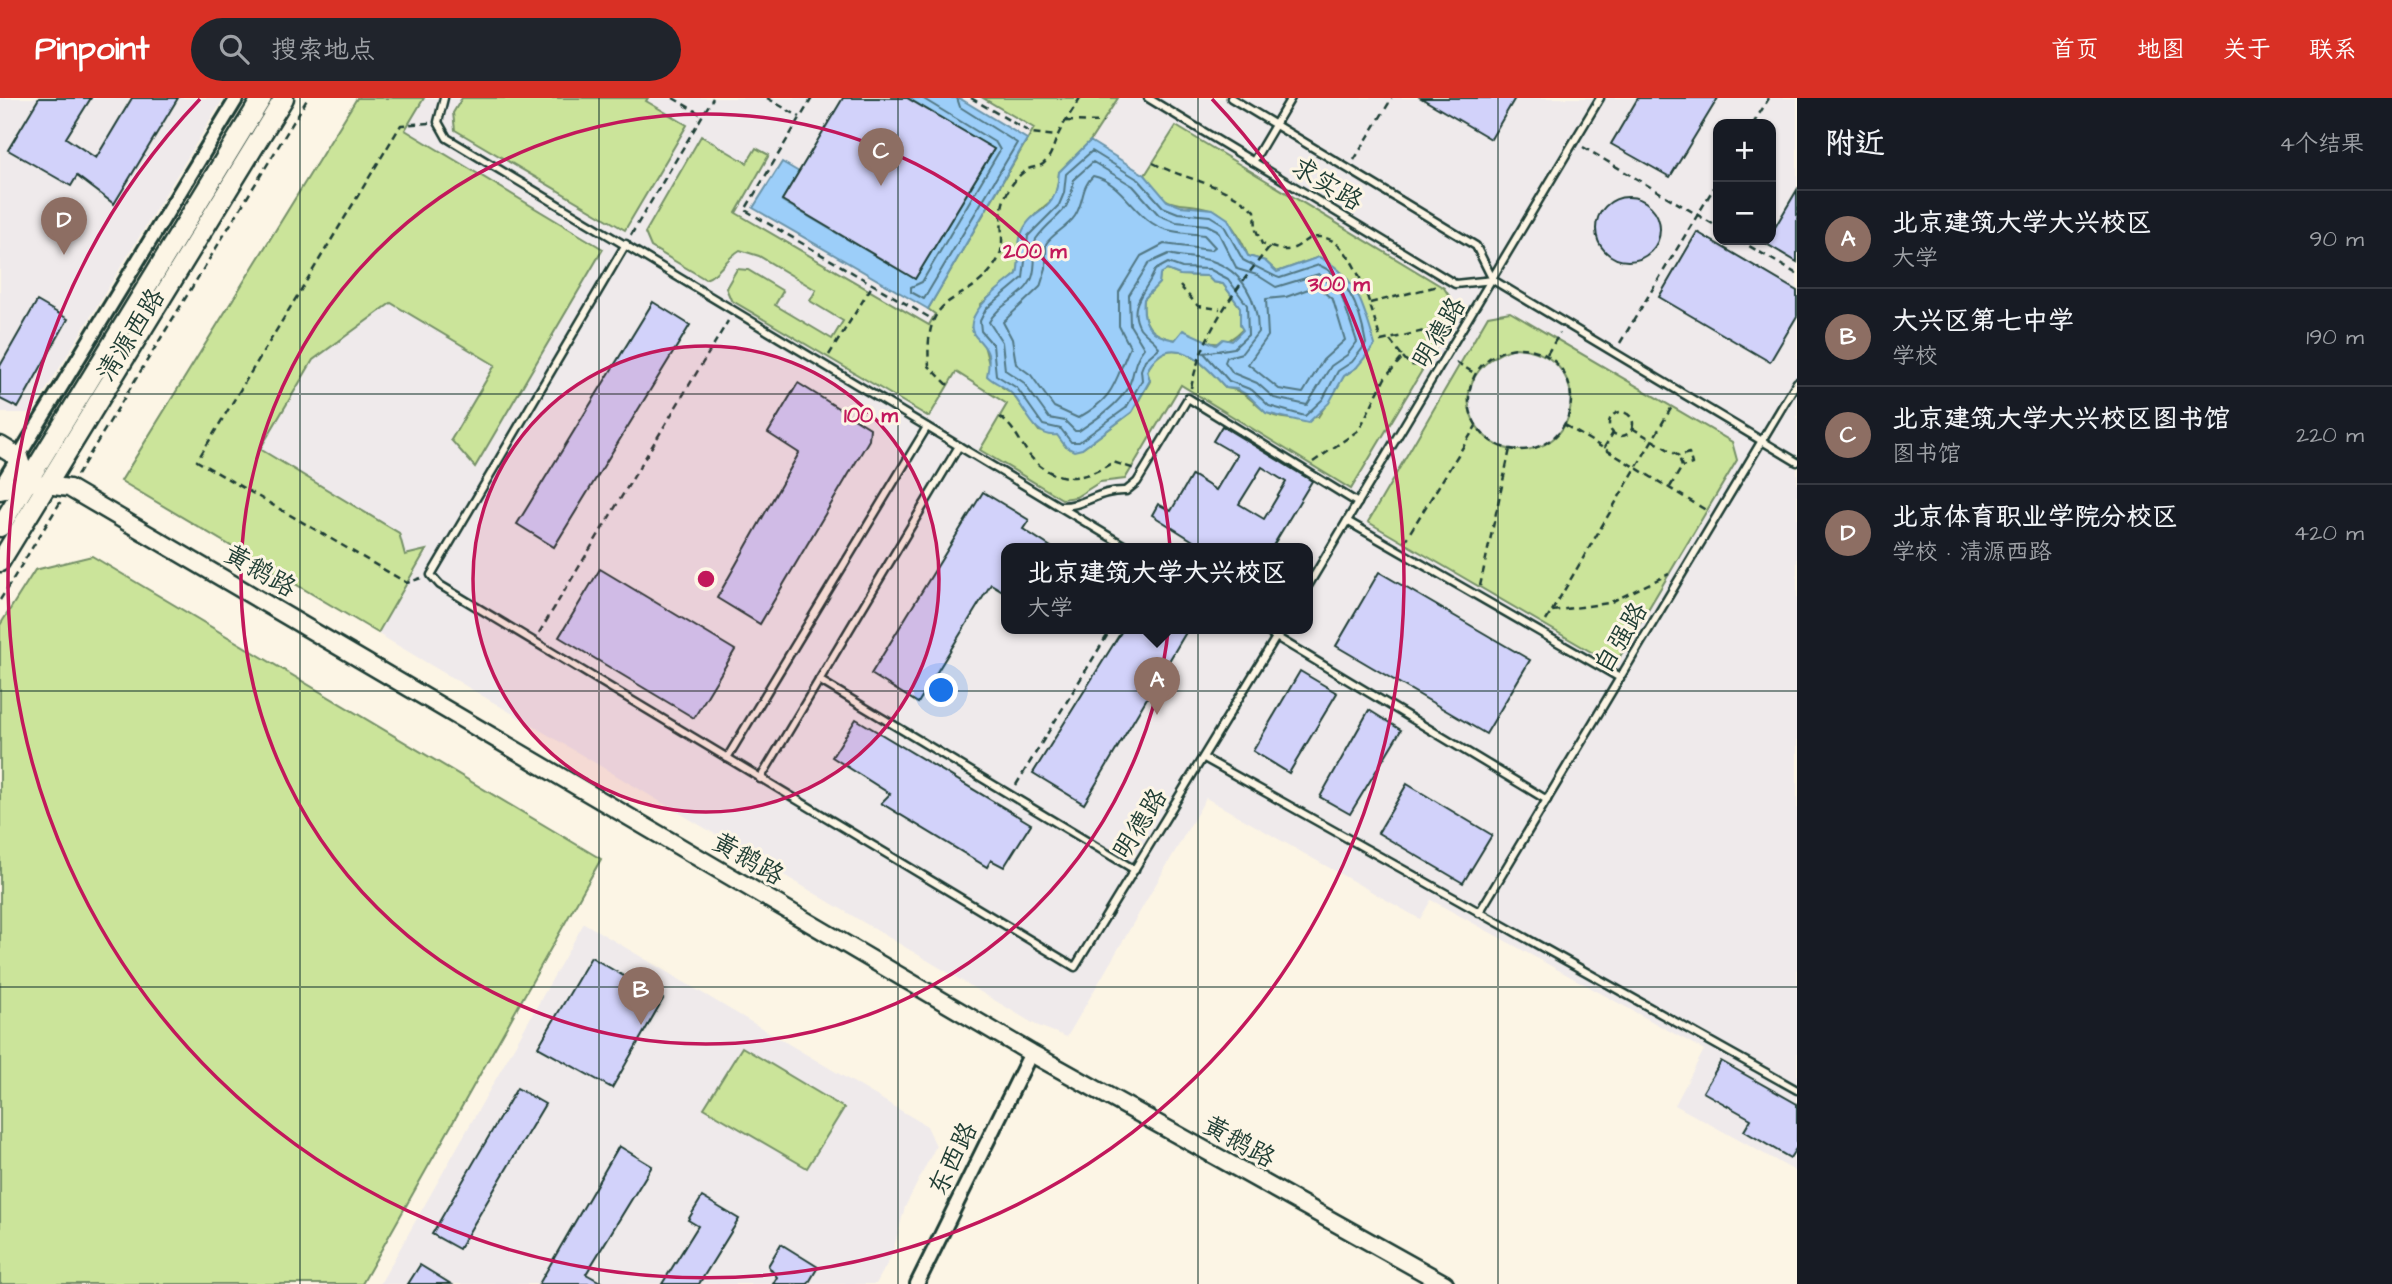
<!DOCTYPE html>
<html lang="zh">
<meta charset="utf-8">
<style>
body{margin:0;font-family:"Architects Daughter","LXGW WenKai TC",sans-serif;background:#20242c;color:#f1f3f6}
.controls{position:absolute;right:21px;top:21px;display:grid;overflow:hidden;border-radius:14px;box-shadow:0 2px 5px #0004}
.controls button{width:63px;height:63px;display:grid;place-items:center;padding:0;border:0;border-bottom:2px solid #363941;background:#171b24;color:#f1f3f6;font:35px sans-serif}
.you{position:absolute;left:942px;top:593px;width:24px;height:24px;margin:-18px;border:5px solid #fff;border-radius:50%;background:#1a73e8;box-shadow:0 0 0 10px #1a73e833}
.badge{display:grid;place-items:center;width:46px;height:46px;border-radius:50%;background:#d93025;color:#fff;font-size:23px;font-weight:700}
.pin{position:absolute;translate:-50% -58px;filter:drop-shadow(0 2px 4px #0008)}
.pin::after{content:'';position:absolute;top:37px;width:24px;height:21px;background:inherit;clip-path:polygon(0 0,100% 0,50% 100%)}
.popup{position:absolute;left:1001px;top:445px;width:312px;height:91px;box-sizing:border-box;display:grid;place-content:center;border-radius:14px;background:#171b24;filter:drop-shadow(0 2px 5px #0005);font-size:23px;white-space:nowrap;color:#9ea1a6}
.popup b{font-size:26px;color:#f1f3f6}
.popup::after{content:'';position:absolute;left:50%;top:100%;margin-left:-14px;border:14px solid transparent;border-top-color:#171b24}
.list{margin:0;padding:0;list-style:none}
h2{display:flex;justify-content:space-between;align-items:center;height:91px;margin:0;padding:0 28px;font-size:30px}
h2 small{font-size:23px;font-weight:400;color:#9ea1a6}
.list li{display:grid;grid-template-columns:46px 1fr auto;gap:21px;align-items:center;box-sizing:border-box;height:98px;padding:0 28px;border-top:2px solid #363941}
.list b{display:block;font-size:26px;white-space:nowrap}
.list p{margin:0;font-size:23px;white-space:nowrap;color:#9ea1a6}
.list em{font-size:23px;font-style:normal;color:#9ea1a6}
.icon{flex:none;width:38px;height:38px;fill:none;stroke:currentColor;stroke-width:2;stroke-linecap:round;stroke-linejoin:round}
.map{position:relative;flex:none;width:1797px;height:1186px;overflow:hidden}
header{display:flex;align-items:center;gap:42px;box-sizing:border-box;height:98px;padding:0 35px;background:#d93025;color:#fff}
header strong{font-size:33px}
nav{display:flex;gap:38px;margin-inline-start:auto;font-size:24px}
.search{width:490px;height:63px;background:#20242c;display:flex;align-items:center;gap:18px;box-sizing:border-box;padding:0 24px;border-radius:38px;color:#9ea1a6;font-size:26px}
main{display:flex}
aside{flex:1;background:#171b24}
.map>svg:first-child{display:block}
</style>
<header>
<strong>Pinpoint</strong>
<div class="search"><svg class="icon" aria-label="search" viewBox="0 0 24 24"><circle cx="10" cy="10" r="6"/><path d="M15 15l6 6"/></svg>搜索地点</div>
<nav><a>首页</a><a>地图</a><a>关于</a><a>联系</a></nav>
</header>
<main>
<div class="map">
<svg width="1797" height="1186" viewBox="0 0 1797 1186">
<rect width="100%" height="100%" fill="#fcf5e5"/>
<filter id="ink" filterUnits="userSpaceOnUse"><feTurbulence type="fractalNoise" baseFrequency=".0143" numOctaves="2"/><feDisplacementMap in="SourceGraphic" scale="14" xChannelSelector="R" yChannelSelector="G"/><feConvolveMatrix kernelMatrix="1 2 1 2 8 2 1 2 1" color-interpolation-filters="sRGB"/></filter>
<g filter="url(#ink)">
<!-- built -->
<g fill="#efeaeb" fill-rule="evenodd">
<polygon points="0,0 224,0 32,315 0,315"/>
<path d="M357,0H1797V1074L1675,1007L1704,952L1431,802L1420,821L1206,700L1067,939L1036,927L121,383ZM1718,26H1771V142H1718ZM1006,451H1308V531H1006Z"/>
<polygon points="584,825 927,1028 936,1048 905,1109 892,1157 876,1186 380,1186"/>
</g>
<!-- green -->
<g fill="#cbe49a" stroke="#759067" stroke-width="2" fill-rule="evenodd">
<polygon points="357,0 424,0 405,32 603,151 475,369 451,342 495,267 391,205 313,262 260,351 399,435 405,457 426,452 378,535 121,383"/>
<polygon points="462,0 648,0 646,3 687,27 625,132 455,32 453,15"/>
<path d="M983,0H1118L1090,43L1059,74C1056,112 1048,99 1030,123C1017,140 1022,157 1017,176L980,207L983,243L989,266L1002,289L1012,295L1039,333L1057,336L1066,349L1082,351L1132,314L1150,283L1147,273C1171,228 1205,267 1226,290C1244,292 1250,302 1263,312C1278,324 1301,321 1318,319L1344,278L1357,269L1319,159L1277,174L1265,163L1248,158C1242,142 1228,116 1210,111C1176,101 1169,116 1145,77L1176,28L1444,190L1453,204L1454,219L1351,391L1181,287L1125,381L1100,384L1076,399L1062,401L980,352L1007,306L956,274L929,319L731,202L726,190L737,171L748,172L783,193L775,207L832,241L843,223L810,203L816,192L759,158L740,152C725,161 720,176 705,181L651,149L645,135L701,38L747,65L756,50L769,57L736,115L929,227L935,216L928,211L1034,30Z"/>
<path d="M1167,172L1180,177L1207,178L1213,184L1223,186L1240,209V227L1243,231C1221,254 1209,245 1183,233L1175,242C1151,238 1141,226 1144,201L1159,185L1160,176Z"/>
<path d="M1510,214L1732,344L1737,362L1619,560L1605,562L1368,424L1488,218ZM1515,250C1593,254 1586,356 1515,352C1502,351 1490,344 1482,335C1452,300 1476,260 1515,250Z"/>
<polygon points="92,458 601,761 362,1186 0,1186 0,527 35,472"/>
<polygon points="742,949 844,1010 807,1070 704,1010"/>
</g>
<!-- water -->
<g fill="#9ccef9" stroke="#6a94aa" stroke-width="2" fill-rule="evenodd">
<polygon points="908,0 959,0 1027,41 928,211 753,110 782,64 799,74 782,103 915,181 994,51"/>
<path d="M1090,43L1145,77L1167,103L1180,108L1213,111L1228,121L1248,158L1265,163L1277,174L1319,159C1357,177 1364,210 1375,247L1357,269L1344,278L1329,305L1308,325L1266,315L1249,298L1237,291L1226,290C1205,267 1171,228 1147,273L1150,282L1132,314L1082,351L1074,353L1066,349L1057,337C1032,340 1026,308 1010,294C1003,287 994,285 987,278C991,258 989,252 976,239C957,218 1004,187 1017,176C1021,163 1016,150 1021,137C1032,106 1056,121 1059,74ZM1167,172L1180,177L1207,178L1213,184L1223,186L1240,209V227L1243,232L1232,243L1223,241L1216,247L1183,232L1175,242C1151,238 1141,226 1144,201L1159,185L1160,176Z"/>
</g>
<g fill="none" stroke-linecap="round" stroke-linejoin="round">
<!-- shore -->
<g stroke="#517783" stroke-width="2">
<polyline points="922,0 996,45 1000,52 922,184 911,189 911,194 924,201 1017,45 960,9 957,0"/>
<path d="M1092,53L1139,82L1163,109L1178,115L1210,118L1223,126L1243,162C1249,165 1277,180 1280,180L1319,167C1350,180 1361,215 1366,246L1352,264L1338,273L1323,301L1305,318L1269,308L1252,292L1229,283L1204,255L1234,250L1248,237L1247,207L1228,181L1209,171L1182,170L1168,165L1155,172C1148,192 1126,206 1140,230C1146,238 1156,242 1159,250L1145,262L1141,272L1142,282L1126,310L1079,344H1071L1061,331L1043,327L1017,290L996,277L993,247L981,233L980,223L986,211L1023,180L1028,138L1059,107L1064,95L1066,76Z"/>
<path d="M1093,64L1133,88L1159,117L1176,124L1207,127L1217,132L1237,171L1257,177L1276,189L1319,176L1341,196L1357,244L1347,257L1331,268L1307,307L1274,300L1257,285L1233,275L1225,264L1227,259L1242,255L1258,234C1258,201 1242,173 1212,163C1199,159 1183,160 1169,156L1149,165L1129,197L1130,227L1144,250C1136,260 1135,267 1132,279C1126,303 1097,320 1079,333H1075L1065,323L1049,320L1023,284L1005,272L1002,244L989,224C998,206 1025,199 1032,180C1037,167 1033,154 1036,141C1056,113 1069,121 1074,81Z"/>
<path d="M1093,78C1120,84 1130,110 1152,125C1167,135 1187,135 1204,137L1215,149L1211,152L1164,146L1141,158L1119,194V228L1130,249C1114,284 1116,299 1078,320L1054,309L1031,277L1016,266L1012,241L1003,224L1040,189L1046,170V146C1053,135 1067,130 1075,118C1084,104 1081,89 1093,78Z"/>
<polygon points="1317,188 1333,202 1345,242 1323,262 1303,295 1279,291 1248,266 1268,238 1266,201 1286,199"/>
</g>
</g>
<!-- building -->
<g fill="#d2d2fa" stroke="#1f3d34" stroke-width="2" fill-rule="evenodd">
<polygon points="39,0 91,0 66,40 96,60 132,0 178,0 114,106 77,78 71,88 8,52"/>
<polygon points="843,0 907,0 994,51 915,181 782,102"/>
<polygon points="1421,0 1515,0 1491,41"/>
<polygon points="1638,0 1718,0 1670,79 1611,46"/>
<polygon points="1797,92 1797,164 1765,145 1771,142 1771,136"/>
<circle cx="1628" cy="131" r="32"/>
<polygon points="1697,134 1797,193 1797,218 1770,264 1659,199"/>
<polygon points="37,203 68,221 18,310 0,301 0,268"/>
<polygon points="653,204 690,227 554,449 517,426"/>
<polygon points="798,285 870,330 869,342 760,526 717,500 799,355 768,335"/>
<path d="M1222,328L1312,383L1271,451H1206L1152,417L1158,406L1171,413L1192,377L1216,392L1237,357L1213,343ZM1262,369L1286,384L1264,421L1239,406Z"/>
<polygon points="983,394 1029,422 1023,431 1054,451 1006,451 1006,495 991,486 918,605 871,576"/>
<polygon points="600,471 735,552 694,620 559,539"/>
<polygon points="1379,474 1530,562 1486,636 1336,548"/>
<polygon points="1123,531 1188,531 1084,706 1033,675"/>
<polygon points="1300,573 1337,595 1289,675 1253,653"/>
<polygon points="1369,612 1401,632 1350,716 1320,699"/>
<polygon points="856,621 1031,726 1004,769 991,762 987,769 881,705 890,696 832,659"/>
<polygon points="1407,686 1492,737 1463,785 1378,735"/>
<polygon points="591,859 663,901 612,990 538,949"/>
<polygon points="1721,963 1797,1006 1797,1049 1790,1060 1744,1033 1751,1021 1703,994"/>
<polygon points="517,990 545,1006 459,1151 432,1136"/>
<polygon points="619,1048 652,1068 586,1176 604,1186 539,1186"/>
<polygon points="702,1099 739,1121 699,1186 662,1186 698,1128 688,1122"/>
<polygon points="781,1146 818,1169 808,1186 773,1186 777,1179 768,1168"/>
<polygon points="420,1167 451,1186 408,1186"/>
</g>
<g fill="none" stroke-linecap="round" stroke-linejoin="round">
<!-- service casing -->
<g stroke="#1f3d34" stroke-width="11">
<g id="service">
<polyline points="444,0 438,24 447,40 1130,451"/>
<polyline points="1148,0 1455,186 1493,182"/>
<polyline points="1231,0 1476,148 1493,182 1797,364"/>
<polyline points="1253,64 1291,0"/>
<polyline points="626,146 431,477 440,487 1075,869 1281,531"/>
<path d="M1059,408C1085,409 1097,392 1126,393L1137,384L1188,300L1358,405"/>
<polyline points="1347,423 1620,580"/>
<polyline points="1308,488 1600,0"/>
<polyline points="1263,531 1547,702"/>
<polyline points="819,582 1135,772"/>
<polyline points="727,660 927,329"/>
<polyline points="1204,660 1797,992"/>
<polyline points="760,681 959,348"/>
<polyline points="1479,815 1797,284"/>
</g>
</g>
<!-- minor casing -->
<g stroke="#1f3d34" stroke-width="18">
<g id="minor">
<polyline points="0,389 237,0"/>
<polyline points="917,1186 1031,955"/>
</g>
</g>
<!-- tertiary casing -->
<g stroke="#1f3d34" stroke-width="21">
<polyline id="tertiary" points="38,386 69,390 1031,955 1445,1186"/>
</g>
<!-- secondary casing -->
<g stroke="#1f3d34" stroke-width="23">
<g id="secondary">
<polyline points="0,348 18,359 27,386"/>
<polyline points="0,392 27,386"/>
<polyline points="0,429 262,0"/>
<polyline points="0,464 284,0"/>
</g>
</g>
<!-- path -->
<g stroke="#1f3d34" stroke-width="2.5" stroke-dasharray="7 5" stroke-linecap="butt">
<polyline points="673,0 702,17"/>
<polyline points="767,0 800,19"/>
<polyline points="812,0 745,112 932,221"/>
<polyline points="971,0 1031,35 1057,38"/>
<polyline points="1066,23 1103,24"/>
<polyline points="1753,26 1769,0"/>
<polyline points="1583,49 1718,129"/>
<polyline points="1354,62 1392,0"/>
<path d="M1153,65C1187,83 1225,85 1255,113L1256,132L1262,146C1272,149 1284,155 1294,150C1303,146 1306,139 1318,139C1355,138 1372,215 1381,243L1450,227"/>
<polyline points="631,137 713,0"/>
<polyline points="1739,142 1797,176"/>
<polyline points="1180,188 1198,208 1220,211"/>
<polyline points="1370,205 1438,188"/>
<polyline points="1620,245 1718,83"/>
<circle cx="1520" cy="301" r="51"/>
<polyline points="1547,256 1560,235"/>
<polyline points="829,257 872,188"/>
<polyline points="1403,259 1410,267 1425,268"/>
<polyline points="1456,264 1474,275"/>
<path d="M948,287L929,268C923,185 968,212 997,163C1009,144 994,119 1007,95C1011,87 1019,76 1028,71C1033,69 1039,69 1043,66C1052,58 1053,48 1058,37C1064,24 1073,12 1080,0"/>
<path d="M1191,290C1203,232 1234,194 1270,148"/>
<circle cx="1621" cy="326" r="12"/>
<path d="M1000,319C1015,330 1019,343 1030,358C1054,387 1085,383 1113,364L1135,371"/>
<polyline points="1565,327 1709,414"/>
<polyline points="1632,330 1679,358 1689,355 1692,366 1682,369"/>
<polyline points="1604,350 1613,335"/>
<polyline points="1313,364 1359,332 1385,280 1403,259 1389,241"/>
<polyline points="77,377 308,0"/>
<polyline points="1670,389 1682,369 1679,358"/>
<polyline points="1404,444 1476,328"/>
<polyline points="421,480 407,485 197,363 401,27 429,25"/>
<polyline points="1480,488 1510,351"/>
<polyline points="0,502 61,403"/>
<polyline points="1552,513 1673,307"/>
<polyline points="1546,523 1552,513 1609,505 1669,476"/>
<polyline points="539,535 728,223"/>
<polyline points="1016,687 1111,531"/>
</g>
<!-- service -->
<use href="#service" stroke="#fcf5e5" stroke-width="6"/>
<!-- minor -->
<use href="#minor" stroke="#fcf5e5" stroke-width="12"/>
<!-- tertiary -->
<use href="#tertiary" stroke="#fcf5e5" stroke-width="16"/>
<!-- secondary -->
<use href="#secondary" stroke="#fcf5e5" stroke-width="18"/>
</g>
</g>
<!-- grid -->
<path fill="none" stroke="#1f3d34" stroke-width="2" stroke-opacity="0.55" d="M300,0V1186M599,0V1186M898,0V1186M1198,0V1186M1498,0V1186M0,296H1797M0,593H1797M0,889H1797"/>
<!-- distance rings -->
<circle cx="706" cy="481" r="233" fill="#c2185b" fill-opacity=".12"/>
<g fill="none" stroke="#c2185b" stroke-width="3.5">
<circle cx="706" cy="481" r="233"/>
<circle cx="706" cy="481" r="465"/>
<path d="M1212 1A698 698 0 1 1 200 1"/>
</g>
<g text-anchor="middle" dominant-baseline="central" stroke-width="6" stroke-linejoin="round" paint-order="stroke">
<!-- street labels -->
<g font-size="26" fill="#1f3d34" stroke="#fcf5e5">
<text transform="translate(1327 86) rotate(31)">求实路</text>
<text transform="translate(1439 235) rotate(-59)">明德路</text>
<text transform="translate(131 237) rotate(-58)">清源西路</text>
<text transform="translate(260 473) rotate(30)">黄鹅路</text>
<text transform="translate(1621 540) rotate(-59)">自强路</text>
<text transform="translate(1140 726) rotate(-58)">明德路</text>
<text transform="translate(748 761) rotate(30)">黄鹅路</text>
<text transform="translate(1239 1044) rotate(29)">黄鹅路</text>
<text transform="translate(953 1061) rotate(-64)">东西路</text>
</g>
</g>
<circle cx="706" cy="481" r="10" fill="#c2185b" stroke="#fcf5e5" stroke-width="3.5"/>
<g font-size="21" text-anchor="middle" font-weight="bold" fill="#c2185b" stroke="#fcf5e5" stroke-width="6" stroke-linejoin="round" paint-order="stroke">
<text x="1035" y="160">200 m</text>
<text x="1339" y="193">300 m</text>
<text x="871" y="324">100 m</text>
</g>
</svg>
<div class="controls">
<button>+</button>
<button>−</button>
</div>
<div class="you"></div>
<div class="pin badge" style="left:1157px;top:617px;background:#8d6e63">A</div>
<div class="popup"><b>北京建筑大学大兴校区</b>大学</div>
<div class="pin badge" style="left:641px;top:927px;background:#8d6e63">B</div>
<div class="pin badge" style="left:881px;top:88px;background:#8d6e63">C</div>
<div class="pin badge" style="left:64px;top:157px;background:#8d6e63">D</div>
</div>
<aside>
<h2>附近<small>4个结果</small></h2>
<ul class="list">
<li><span class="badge" style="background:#8d6e63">A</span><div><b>北京建筑大学大兴校区</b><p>大学</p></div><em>90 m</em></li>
<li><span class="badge" style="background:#8d6e63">B</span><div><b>大兴区第七中学</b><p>学校</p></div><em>190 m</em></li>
<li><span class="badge" style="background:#8d6e63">C</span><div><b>北京建筑大学大兴校区图书馆</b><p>图书馆</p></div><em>220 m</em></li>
<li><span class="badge" style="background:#8d6e63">D</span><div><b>北京体育职业学院分校区</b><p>学校 · 清源西路</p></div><em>420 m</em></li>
</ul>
</aside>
</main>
